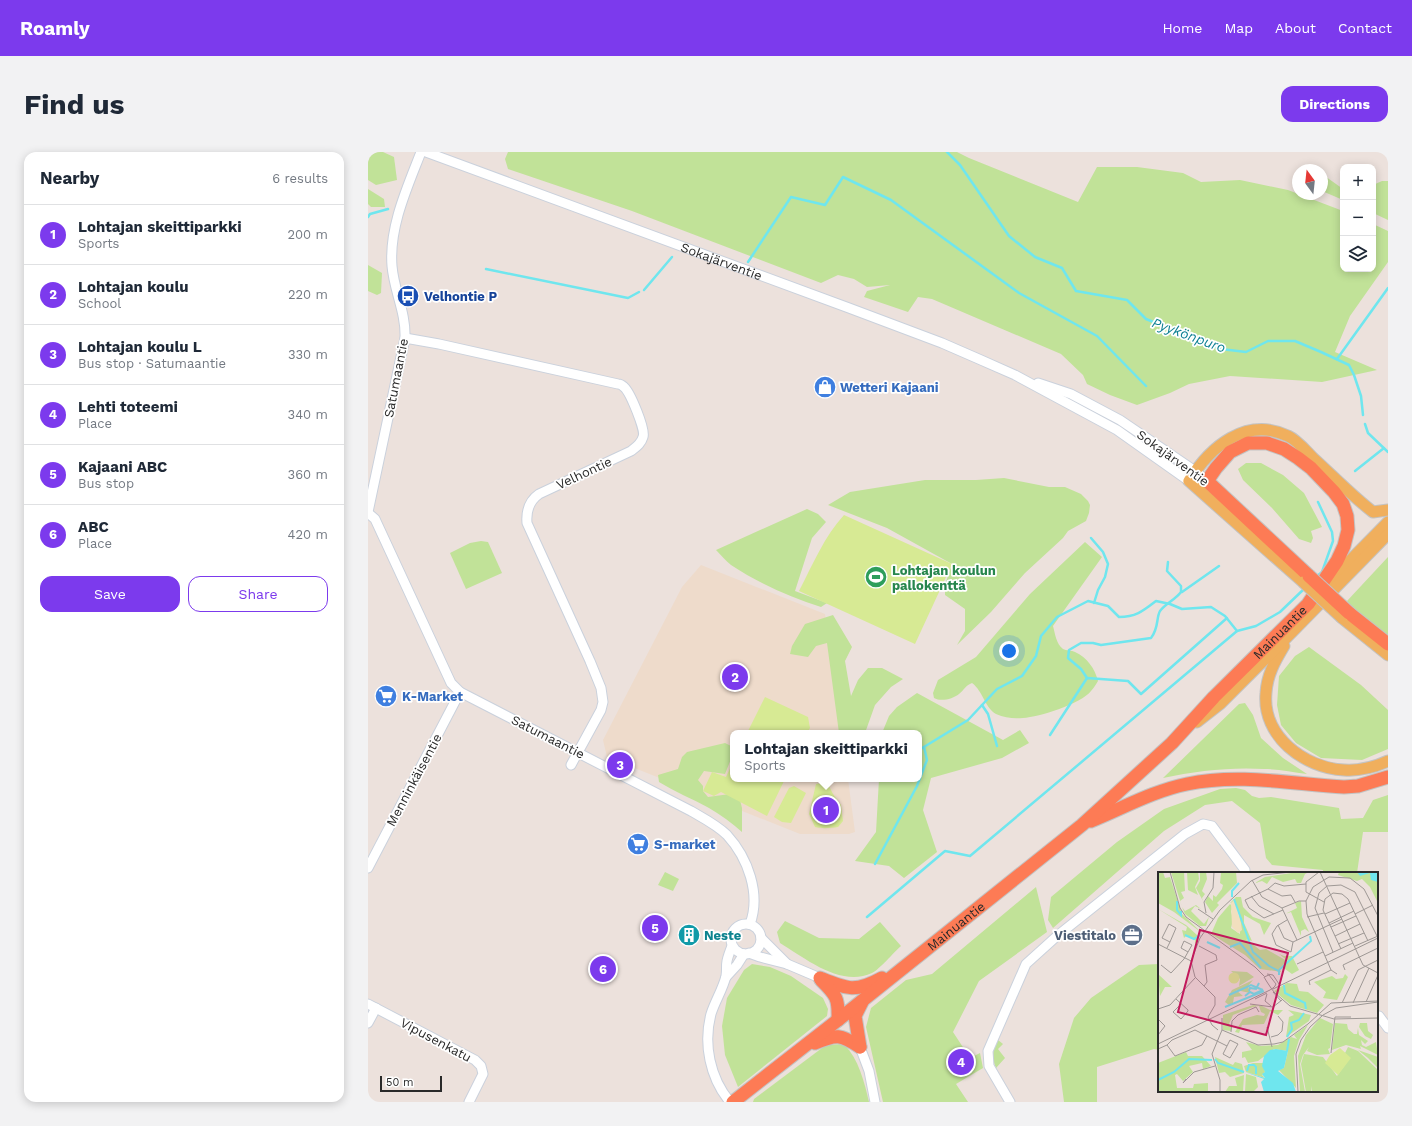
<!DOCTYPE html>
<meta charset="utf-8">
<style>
body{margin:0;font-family:"Work Sans",sans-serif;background:#f2f2f3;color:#1f2937}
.controls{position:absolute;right:12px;top:12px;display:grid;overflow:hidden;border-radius:8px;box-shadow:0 2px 10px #0003}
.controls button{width:36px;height:36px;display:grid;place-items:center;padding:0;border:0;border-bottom:1px solid #e0e1e3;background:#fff;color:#1f2937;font:20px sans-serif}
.compass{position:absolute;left:924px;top:12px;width:36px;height:36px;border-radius:50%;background:#fff;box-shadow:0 2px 10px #0003;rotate:345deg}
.scale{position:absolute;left:12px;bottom:10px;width:62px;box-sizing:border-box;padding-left:4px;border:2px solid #2a2a2a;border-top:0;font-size:11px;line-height:14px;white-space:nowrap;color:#2a2a2a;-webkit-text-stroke:3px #fff;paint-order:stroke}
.you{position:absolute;left:641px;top:499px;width:14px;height:14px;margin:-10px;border:3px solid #fff;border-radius:50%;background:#1a73e8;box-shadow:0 0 0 6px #1a73e833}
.badge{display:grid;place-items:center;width:26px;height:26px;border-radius:50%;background:#7c3aed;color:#fff;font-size:13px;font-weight:700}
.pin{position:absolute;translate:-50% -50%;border:2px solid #fff;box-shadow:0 1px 4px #0006}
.popup{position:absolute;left:362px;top:578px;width:192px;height:52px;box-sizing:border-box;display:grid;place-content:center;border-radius:8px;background:#fff;filter:drop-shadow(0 1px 3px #0005);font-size:13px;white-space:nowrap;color:#747a83}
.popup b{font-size:15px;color:#1f2937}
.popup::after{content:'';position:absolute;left:50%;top:100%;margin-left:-8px;border:8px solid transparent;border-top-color:#fff}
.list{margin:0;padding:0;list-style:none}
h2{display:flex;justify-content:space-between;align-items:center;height:52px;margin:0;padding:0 16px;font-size:17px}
h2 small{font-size:13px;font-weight:400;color:#747a83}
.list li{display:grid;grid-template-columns:26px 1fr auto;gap:12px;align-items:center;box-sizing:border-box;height:60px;padding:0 16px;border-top:1px solid #e0e1e3}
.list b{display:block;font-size:15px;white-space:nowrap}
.list p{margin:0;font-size:13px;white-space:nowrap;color:#747a83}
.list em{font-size:13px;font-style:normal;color:#747a83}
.actions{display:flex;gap:8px;padding:12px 16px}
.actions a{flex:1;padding:9px 0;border:1px solid #7c3aed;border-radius:12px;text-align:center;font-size:14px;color:#7c3aed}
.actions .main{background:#7c3aed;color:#fff}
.icon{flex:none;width:22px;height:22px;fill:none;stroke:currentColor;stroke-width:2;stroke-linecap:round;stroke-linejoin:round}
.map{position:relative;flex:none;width:1020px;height:950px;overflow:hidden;border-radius:12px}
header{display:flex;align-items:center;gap:24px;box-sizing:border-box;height:56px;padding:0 20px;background:#7c3aed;color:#fff}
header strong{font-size:19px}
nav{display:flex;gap:22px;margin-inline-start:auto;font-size:14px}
.intro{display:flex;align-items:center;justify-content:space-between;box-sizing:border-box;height:96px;padding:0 24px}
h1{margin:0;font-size:28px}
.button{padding:10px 18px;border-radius:12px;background:#7c3aed;color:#fff;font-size:14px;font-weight:700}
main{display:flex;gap:24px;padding:0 24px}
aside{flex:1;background:#fff;border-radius:12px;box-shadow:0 2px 10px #0003}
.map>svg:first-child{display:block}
</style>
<header>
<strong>Roamly</strong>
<nav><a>Home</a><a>Map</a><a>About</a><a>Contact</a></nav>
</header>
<div class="intro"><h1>Find us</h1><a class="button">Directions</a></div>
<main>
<aside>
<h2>Nearby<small>6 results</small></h2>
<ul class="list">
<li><span class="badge">1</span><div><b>Lohtajan skeittiparkki</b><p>Sports</p></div><em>200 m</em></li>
<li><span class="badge">2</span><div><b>Lohtajan koulu</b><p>School</p></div><em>220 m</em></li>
<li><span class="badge">3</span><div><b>Lohtajan koulu L</b><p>Bus stop · Satumaantie</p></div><em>330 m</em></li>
<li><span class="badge">4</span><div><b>Lehti toteemi</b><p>Place</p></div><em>340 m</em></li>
<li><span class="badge">5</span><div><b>Kajaani ABC</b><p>Bus stop</p></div><em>360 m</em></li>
<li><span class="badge">6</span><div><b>ABC</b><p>Place</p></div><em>420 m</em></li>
</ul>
<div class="actions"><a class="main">Save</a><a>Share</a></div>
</aside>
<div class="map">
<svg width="1020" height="950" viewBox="0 0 1020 950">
<rect width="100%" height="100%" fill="#ece1dc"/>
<!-- education -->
<polygon fill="#eedbcb" points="333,413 457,462 474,581 365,581 365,627 480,627 487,680 481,682 432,682 239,605 235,588 314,435"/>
<!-- green -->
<g fill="#c1e298">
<polygon points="0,0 15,0 26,5 29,28 8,33 0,28"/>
<polygon points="140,0 589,0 601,6 710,50 729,15 769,15 815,21 833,30 872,28 920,38 975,59 975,117 1005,117 1005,72 1020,79 1020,110 982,164 967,200 1009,218 954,230 862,224 821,232 802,241 769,253 742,243 719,232 715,223 693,202 564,147 550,145 540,160 496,145 499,139 522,133 499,135 486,127 470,123 453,131 264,59 140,17 137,7"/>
<polygon points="954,22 975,37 975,48 954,39"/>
<polygon points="1014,29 1020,29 1020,68 1005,61 1005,33"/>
<polygon points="0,37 16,47 17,55 3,55 0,52"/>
<polygon points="0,113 14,121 13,141 9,143 0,139"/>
<polygon points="878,311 893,311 915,323 936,341 954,375 943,379 945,386 943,391 931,387 904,356 875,328 870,317"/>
<polygon points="636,326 681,335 697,335 713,342 720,349 722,353 721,361 718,369 700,379 695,386 657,421 623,460 589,493 597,479 597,457 577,443 577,433 584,412 519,376 460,353 482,340 557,328 608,328"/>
<path d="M439,357L450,362L458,370L444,386L427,439L459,451L453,455C422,445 390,431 363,413C358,409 353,403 348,398Z"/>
<polygon points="113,389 120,390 134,421 98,437 82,401 102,391"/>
<path d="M717,390L734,405L685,474C687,481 688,492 695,497C698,499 704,498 707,500C719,505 727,517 730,529C728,532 726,536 723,539C713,552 671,565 655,566C646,567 637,566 628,562C617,556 615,539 604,531C598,533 596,538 591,542C585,547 573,550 566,546L565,541L570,528L608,505L662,442Z"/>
<polygon points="1020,405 1020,486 995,467 979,449"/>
<polygon points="465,463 484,495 477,509 483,544 490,528 500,516 514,516 535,527 523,535 507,553 497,581 471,581 459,491 448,494 440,505 422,502 424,494 437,472"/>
<polygon points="941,495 993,533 1020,558 1020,597 994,608 953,606 928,591 913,573 909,553 911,524 927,504"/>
<polygon points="549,541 635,588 652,578 661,591 634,606 563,626 555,658 569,700 536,726 521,714 487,709 508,680 511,627 551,627 551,581 514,581 521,564 529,555"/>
<path d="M877,551L885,563L893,586L915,606L939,622C924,620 910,617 896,617C862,615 828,619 795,626L871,552Z"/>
<path d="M357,591L365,595V602L357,622L336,619L330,628L335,634V639L340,645L362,642L372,648L374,656V680C364,671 353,663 341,656C325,647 307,640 291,630L290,623L310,617L314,605L319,600Z"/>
<polygon points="868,636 877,638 884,644 891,646 903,645 971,656 973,667 995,666 1005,648 1020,643 1020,680 995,680 989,721 955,721 955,718 904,713 898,706 892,671 864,649 837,653 796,679 685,776 680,768 683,745 749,690 796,657 852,637"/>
<polygon points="297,720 311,727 305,739 290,733"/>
<polygon points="668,735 679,780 611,829 585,880 602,906 612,901 615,916 588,932 600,950 515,950 498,875 503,856 538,828 564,822"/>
<path d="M417,769L451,786L491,787L512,770L533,794C526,800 511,818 504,821C473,836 437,806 412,791L409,780Z"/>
<polygon points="384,812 402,815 423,824 455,846 460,857 459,864 370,935 357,903 354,874 359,846 376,818"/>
<polygon points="791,812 791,898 786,897 729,915 729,950 696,950 691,912 706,866 723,846 771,813"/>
<path d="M630,888L635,892L630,897L637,906L628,916C623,904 625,898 630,888Z"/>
<path d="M476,892C491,908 496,929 501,950H385L386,947L458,893Z"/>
</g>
<!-- pitch -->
<g fill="#d7ea94">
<path d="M476,363L584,412L547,492L431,439C445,412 456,385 476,363Z"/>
<polygon points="397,545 440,565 442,576 439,581 379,581"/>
<polygon points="365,610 365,627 417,627 399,664 353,640 346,644 335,639 344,620 358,625"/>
<path d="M459,630L465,642L473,653L475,669L470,675C462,676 455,677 447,675L441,662L448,632Z"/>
<polygon points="426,634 438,641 423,671 414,670 406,665 421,636"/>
</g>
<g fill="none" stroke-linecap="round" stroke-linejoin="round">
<!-- stream -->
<g stroke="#6fe6ee" stroke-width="2.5">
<polyline points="579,0 592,13 641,84 667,105 694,116 708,139 759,148 778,167 853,197 878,200 900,189 927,189 953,200 981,213 986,223 993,244 995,263"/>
<polyline points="0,65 2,62 20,57"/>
<polyline points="380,110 423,45 457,53 475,25 523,48 651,141 729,184 778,234"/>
<polyline points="118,117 260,146 271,140"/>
<polyline points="276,138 304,105"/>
<polyline points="969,207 1020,136"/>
<polyline points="997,272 1000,281 1020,300"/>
<polyline points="987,319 1016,296"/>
<polyline points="723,386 735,400 740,412 737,425 730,438 726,451"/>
<polyline points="948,425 954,420 965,389 964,380 950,350"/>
<polyline points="814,440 851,414"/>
<path d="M719,526L713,517L700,506L701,498L713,491H725L733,493L783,486C791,476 788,466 792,459C798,451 807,448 813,440V434L799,419L800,410"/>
<polyline points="614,553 620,562 629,594"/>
<polyline points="682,583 719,526 760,529 773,542 859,466"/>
<path d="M551,598L600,568L629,537L654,524L668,504L673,484L689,465L720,449L740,454L751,465C768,465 775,459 788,449L802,452L814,457L843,455L857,464L869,479"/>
<polyline points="507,712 549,634 559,608 556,595"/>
<polyline points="499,765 577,699 602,704 869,479 888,474 912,460 937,436"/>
</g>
<!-- minor casing -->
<g stroke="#cad1dc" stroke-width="11">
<g id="minor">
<path id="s1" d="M58,0L481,156L574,191L613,208L647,223L749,278L821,329"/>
<path d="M37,186L71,192L250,232C252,232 255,234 256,235C262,240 278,278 275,285C273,292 268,295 263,299L171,342C161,349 158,359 159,371L222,509L233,536L235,550L233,558L203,613"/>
<polyline points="670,231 703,242 752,268 827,319 839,329"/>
<path d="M0,360L37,186C38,160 26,139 24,114C21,75 39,36 53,0"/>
<path d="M0,361L7,367L83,531L92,540L323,659C335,666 349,673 359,683C380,706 393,742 382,772"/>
<polyline points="0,716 92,540"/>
<circle cx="378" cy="787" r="15"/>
<polyline points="393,786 419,812"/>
<polyline points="381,801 392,805 419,812 452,826"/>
<polyline points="358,825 369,813 376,802"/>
<polyline points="0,852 107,908 113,914 115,922 101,950"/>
<polyline points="1011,864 1020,876"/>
<polyline points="0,871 8,856"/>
<polyline points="492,895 501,919 507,950"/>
<path d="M362,950C342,926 335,892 343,862C347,849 355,837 358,824C359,819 358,814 359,809C360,804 362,799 364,794"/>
<polyline points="642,950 621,914 620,899 658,812 689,784 817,682 835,672 844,674 877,718"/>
</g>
</g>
<!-- major casing -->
<g stroke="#c3c3c3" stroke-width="13">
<g id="major">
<path d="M935,430L821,329C842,295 878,264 920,284C929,288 938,299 945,306C965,324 983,343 1005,360L1020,358"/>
<polyline points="956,435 1020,370"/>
<polyline points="974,466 1020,503"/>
<path d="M916,494C907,509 899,523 898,541C894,584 936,616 976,618C991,619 1007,615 1020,609"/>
<polyline points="829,570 852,552 924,480 1020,382"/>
</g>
</g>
<!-- highway casing -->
<g stroke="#c3c3c3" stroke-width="15">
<g id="highway">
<polyline points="981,461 1020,492"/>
<path d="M723,669C755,656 785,639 819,632C871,621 924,632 976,635L990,634L1020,625"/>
<path d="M452,826C479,837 487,841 514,826"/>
<path d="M453,828C468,843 471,846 470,868"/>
<path d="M447,891C469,882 472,882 492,895"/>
<polyline points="492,895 487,864 494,850"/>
<path id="s2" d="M365,950L470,868L714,673L804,591L846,545L940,452L969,409L976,394L980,378L979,364L975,352L966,340L943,316L930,306L916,297L899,291H880L862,300L848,316L839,329L941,424"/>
</g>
</g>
<!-- minor -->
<use href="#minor" stroke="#fff" stroke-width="9"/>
<!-- major -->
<use href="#major" stroke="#f0af5d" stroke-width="11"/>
<!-- highway -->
<use href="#highway" stroke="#fd7b55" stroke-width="13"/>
<!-- major-bridge casing -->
<g stroke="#c3c3c3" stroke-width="13" stroke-linecap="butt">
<polyline id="major-bridge" points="935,430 974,466"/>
</g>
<!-- highway-bridge casing -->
<g stroke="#c3c3c3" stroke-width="15" stroke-linecap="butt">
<polyline id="highway-bridge" points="941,424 981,461"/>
</g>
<!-- major-bridge -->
<use href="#major-bridge" stroke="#f0af5d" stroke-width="11"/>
<!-- highway-bridge -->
<use href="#highway-bridge" stroke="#fd7b55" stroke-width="13"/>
</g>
<!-- icons -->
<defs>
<g id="bus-disc" transform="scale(1.15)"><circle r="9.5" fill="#1a4fb4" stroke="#fff"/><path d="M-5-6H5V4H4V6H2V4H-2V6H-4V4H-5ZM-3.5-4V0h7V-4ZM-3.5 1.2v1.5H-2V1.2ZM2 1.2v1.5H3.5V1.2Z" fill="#fff"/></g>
<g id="shop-disc" transform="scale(1.15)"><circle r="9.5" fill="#3f7fe0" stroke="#fff"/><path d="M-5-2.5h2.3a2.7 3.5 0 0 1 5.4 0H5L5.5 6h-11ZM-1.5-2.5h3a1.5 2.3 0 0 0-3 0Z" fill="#fff"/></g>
<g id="stadium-disc" transform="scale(1.15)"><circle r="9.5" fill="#2e9e5b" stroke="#fff"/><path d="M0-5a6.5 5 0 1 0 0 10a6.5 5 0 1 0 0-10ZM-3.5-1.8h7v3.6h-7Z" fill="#fff"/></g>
<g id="supermarket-disc" transform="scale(1.15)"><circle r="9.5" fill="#3f7fe0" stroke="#fff"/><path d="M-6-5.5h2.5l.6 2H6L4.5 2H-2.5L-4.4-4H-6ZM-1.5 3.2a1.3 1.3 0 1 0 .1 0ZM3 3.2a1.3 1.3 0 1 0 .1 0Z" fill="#fff"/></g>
<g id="building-disc" transform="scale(1.15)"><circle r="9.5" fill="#0f9aa8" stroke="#fff"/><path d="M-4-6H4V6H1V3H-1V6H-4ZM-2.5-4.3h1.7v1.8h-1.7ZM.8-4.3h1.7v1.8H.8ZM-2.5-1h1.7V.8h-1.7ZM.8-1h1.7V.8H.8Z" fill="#fff"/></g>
<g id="office-disc" transform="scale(1.15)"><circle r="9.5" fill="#5c6f8a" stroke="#fff"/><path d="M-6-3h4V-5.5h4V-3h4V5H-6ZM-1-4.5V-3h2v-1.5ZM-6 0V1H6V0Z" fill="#fff"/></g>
</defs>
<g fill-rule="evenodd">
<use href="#bus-disc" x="40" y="144"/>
<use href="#shop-disc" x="457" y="235"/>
<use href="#stadium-disc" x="508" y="425"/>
<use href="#supermarket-disc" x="18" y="544"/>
<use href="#supermarket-disc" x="270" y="692"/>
<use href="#building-disc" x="321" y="783"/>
<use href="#office-disc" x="764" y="783"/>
</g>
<g text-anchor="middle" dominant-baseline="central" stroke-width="3.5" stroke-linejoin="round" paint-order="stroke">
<!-- street labels -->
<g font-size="13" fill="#2a2a2a" stroke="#fff">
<text stroke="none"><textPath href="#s1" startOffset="315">Sokajärventie</textPath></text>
<text transform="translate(28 226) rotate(-79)">Satumaantie</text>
<text transform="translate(805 306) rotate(36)">Sokajärventie</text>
<text transform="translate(216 321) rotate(-25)">Velhontie</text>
<text stroke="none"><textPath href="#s2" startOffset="722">Mainuantie</textPath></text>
<text transform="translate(180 585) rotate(27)">Satumaantie</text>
<text transform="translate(46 628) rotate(-62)">Menninkäisentie</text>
<text stroke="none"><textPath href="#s2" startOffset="284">Mainuantie</textPath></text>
<text transform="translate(68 888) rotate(28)">Vipusenkatu</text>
</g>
<!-- transit labels -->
<g font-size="13" font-weight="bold" fill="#164399" stroke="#fff" text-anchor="start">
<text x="56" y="144">Velhontie P</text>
</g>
<!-- shop labels -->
<g font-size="13" font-weight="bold" fill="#366cbe" stroke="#fff" text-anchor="start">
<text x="472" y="235">Wetteri Kajaani</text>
<text x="34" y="544">K-Market</text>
<text x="286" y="692">S-market</text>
</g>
<!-- leisure labels -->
<g font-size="13" font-weight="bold" fill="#27864d" stroke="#fff" text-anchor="start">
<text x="524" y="418">Lohtajan koulun<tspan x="524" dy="15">pallokenttä</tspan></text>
</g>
<!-- culture labels -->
<g font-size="13" font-weight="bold" fill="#0d838f" stroke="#fff" text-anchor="start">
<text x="336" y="783">Neste</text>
</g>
<!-- service labels -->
<g font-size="13" font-weight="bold" fill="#4e5e75" stroke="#fff" text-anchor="end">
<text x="748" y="783">Viestitalo</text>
</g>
<!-- water labels -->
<g font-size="14" font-style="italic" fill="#0e8093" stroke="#fff">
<text transform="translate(821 183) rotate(20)">Pyykönpuro</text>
</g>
</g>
<!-- overview -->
<g transform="translate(790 720)">
<rect width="220" height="220" fill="#ece1dc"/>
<path d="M0,0H5L7,6L12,5L24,42L44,61L16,40L0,31ZM13,0H26L27,19L23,20L26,26L22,29L24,35L27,39L38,33L43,37L37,34L33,39L46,52L51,45L49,43L51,45L48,54H42L27,42L24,35ZM29,0H40L41,7L37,15L40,23L30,18ZM42,0H48L49,7L44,19L47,22L44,26L45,29L38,16L42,9ZM78,0L79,11L59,31L61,33L54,41L47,30L50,24L55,29V23L58,25L64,17L65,13L62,11L63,1ZM140,0H151L147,2L143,11H139L137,7L125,10L114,5L109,12L104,9L97,11L107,5ZM181,0H220V31L212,15L204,7L199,9L180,3ZM78,25H83L85,35L95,45L113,51L106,63L102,52L86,43V51L94,69L88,67L102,78L108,77L129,89L121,97L124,100L102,97L87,83L53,62L60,46L72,32L75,35L73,39L75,48L73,56L82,62L81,41L77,30L72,31ZM143,29L144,45L151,60L147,57L143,59V64L133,40L127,42L139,36L137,31ZM0,37L28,53L39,63L40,70L37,72V68L28,64L26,66L24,58L28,59L29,55ZM121,82L126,84H134L141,98L134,102L127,97V92L130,89ZM73,99L89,100L96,105L81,114L82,107ZM0,102L14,115H7L2,124ZM187,102L190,105L179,128L165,126L168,120L156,110L174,104L178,107L185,106ZM95,108L90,114L92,121L78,118L85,124L76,125L75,131L71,133L67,130L74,118ZM129,111L139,112L141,119L150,120L166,133L159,141L133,133L116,119ZM95,133L104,134L112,138H125L120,143L112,139L106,152L84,153L81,161L77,160L85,147L99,143L106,144L107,142L103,140L101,134L95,135L75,143L71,152L74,155L73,159L65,158V143ZM130,138L153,143L151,149L128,165L131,145L136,143ZM162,146L175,152L172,176L170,177L172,182L159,183L149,179L151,175L145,183L142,192L147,220H142L140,184L148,163ZM177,151L189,152L190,157L196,162H199L200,156L201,163L210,169L207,172L203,168L204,173L208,175L218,170L220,183L202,174L203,177L188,173L174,178ZM209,151L210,159L215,163L213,167L207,164L201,155L202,151ZM150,153L141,168L136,184L138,216L121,198L126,196L130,179L116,177L100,189L90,191L87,185L84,186V180L94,178L88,170L103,174L120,173L133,165L139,167L136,163ZM190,175L200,179L220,198V220H154V214L153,220H148L143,192L146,182L165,185L179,204L191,187L187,181ZM200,178L220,185V196L210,186ZM28,180L30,184H44L53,194L45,197L44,191L31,194L35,200L25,209L19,202L17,203L19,216H35L36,212L50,211V220H0V191ZM57,185L75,193L77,190L84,192L86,201L72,205L67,200L61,201ZM95,191H105L107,200L104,203L107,206L88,200L86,194ZM88,202L98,205L100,215L96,219L100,220H87ZM86,203L85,220H67L71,214H79L77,206Z" fill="#c1e298"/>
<path d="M76,28L83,51L84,58L80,61L74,55L73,31Z" fill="#f1dfbe"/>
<path d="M70.5 106a5.5 5.5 0 1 1 11 0a5.5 5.5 0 1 1-11 0ZM182,176L193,186L180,203L167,191L172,183Z" fill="#d7ea94"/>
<path d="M199,0H220V10L213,8L212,1L202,4ZM118,177L130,179L126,196L120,199L135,211L138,220H106L103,210L106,207L87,200L107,206L104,202L107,200L104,194L106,184L112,178Z" fill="#6fe6ee"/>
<path fill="none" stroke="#6fe6ee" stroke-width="2" d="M74,25V19L81,11M76,27L95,80L111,94L121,99V103M19,29V38L23,43V39M27,63L36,67L42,63M49,70L62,76M72,75L82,71L103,96M121,98L153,69L152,64M126,113L127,121L147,131L148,137M91,119L92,116L98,117L101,111M71,123L93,113L105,118M87,124L92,120L96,122L105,118M67,135L106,119M129,165L134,157L133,151L141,148L146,141M129,179L131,167M57,187L60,191L86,200M89,199L91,193H96L98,195V202M0,208L16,200L31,187L54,188"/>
<path fill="none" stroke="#9e9895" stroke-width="1" d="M12,0L22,36L28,45L97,95L106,104M161,0L148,10V20L166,30M162,0L205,93L220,101M94,8L104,25L124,36L139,68M110,17L117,11L126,14L148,12M93,24L101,34L116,42M124,36L141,29H148M40,37L55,47M125,38L106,46L91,36L87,28L110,17L124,24L133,23L137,30M48,41L46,30L55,16L56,0M167,42L192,31M197,42L215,33M149,45L166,41M129,48L119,54L114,62L118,73L133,80L135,70L184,47M171,51L196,39M120,53L126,66L135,70M173,55L198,44M177,64L202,52M0,72L33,89M180,72L206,61M41,74L58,83L59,88L47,93L49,110L46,114M197,74L220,64M9,76L12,70L18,56L11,52L4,66L12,70M183,77L165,38L167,27L175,21L184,22L190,27L210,69M175,80L157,36L161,21L169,14L183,13L197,20L219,64M167,84L195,71M139,92L165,80M3,93L13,101L26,87L34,73L26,69L23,76L30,80M187,98L185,93L220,76M109,102L115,103L121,112M179,102L173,98L149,42L148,29L155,15L171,5L192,6L206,17L220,44M152,113L151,109L173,98M115,117L220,66M115,120L123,129M109,122L107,129L113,134M18,127L30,138V139L23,147L15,140L23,132M97,127L109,121M208,130L220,103M184,131L200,98L220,88M195,131L211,96M92,132L115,135L124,128M57,133V125L37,105L33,89L42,66L62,38L93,9L105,3L133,0M57,133L50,145L54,153L60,158M0,137L12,133L37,106M0,147L7,154L0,163M109,155L114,175M64,158L100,173L116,172L125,170L150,152L173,131L220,129M73,160L74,149L80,143L98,135L101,140M113,165L120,163L124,159L125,150L120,144M72,168L80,172L72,186L65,182ZM0,172L112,118L115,116L117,114L118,112L111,103L106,105L109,110L113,116L116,120L117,121L132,134L176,147L220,146M9,173L14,168L37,158L49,164M0,177L9,173L17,184L44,173L49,164L69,174M173,181L177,145H193M28,207L25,211L36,200L57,194M62,220V208L54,182L64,158V146M140,220L138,182L143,168L152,155L165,143L178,136L220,130"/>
<path fill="#c2185b" fill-opacity="0.15" stroke="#c2185b" stroke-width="2" d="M42,58L130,81L108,163L20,140Z"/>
<rect width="220" height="220" fill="none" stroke="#2a2a2a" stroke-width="2"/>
</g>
</svg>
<div class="controls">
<button>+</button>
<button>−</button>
<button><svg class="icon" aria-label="layers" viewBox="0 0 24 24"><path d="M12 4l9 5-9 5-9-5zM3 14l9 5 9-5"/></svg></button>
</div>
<svg class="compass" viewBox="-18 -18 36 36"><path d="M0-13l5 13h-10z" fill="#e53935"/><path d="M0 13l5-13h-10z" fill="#747a83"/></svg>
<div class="scale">50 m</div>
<div class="you"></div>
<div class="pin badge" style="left:458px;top:658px">1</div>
<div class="popup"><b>Lohtajan skeittiparkki</b>Sports</div>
<div class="pin badge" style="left:367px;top:525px">2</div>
<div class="pin badge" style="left:252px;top:613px">3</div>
<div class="pin badge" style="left:593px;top:910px">4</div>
<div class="pin badge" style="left:287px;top:776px">5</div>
<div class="pin badge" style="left:235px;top:817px">6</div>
</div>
</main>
